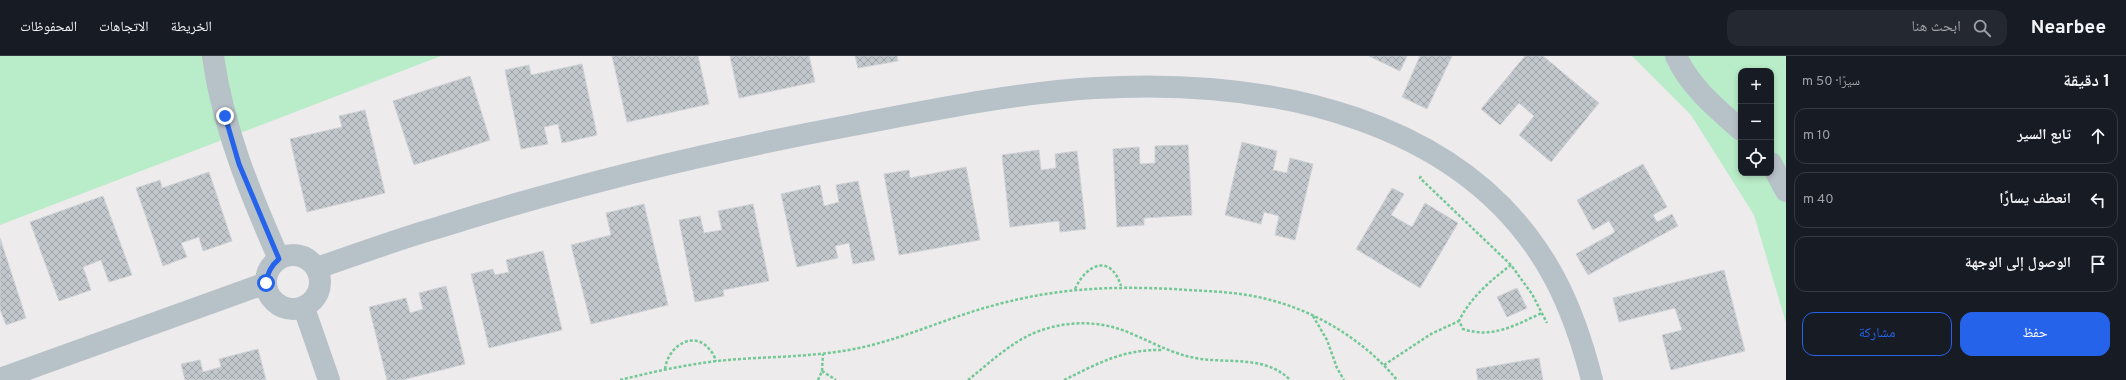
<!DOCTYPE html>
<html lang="ar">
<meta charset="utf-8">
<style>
body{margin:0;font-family:Overpass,"Noto Naskh Arabic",sans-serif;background:#242831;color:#f1f3f6;direction:rtl}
.controls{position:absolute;right:12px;top:12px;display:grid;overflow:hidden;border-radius:8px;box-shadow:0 2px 6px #0003}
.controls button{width:36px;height:36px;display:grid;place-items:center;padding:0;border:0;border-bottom:1px solid #363941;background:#171b24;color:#f1f3f6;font:20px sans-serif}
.stop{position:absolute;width:12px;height:12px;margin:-9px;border:3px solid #2563eb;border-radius:50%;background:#fff}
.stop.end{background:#2563eb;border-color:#fff;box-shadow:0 1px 4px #0008}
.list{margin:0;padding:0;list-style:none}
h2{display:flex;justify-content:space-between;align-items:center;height:52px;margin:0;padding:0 16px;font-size:17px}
h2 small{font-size:13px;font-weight:400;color:#9ea1a6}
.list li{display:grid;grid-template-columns:26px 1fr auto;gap:12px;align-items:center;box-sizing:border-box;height:56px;margin:0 8px 8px;padding:0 8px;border:1px solid #363941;border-radius:12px}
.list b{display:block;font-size:15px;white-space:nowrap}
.list em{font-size:13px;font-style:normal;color:#9ea1a6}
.actions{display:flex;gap:8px;padding:12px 16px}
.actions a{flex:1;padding:9px 0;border:1px solid #2563eb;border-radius:12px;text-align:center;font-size:14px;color:#2563eb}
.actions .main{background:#2563eb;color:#fff}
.icon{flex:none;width:22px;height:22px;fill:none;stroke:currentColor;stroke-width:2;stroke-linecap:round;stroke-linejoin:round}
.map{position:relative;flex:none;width:1786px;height:324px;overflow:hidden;direction:ltr}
header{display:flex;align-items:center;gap:24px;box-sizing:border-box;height:56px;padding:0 20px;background:#171b24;border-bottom:1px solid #363941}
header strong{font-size:19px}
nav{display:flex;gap:22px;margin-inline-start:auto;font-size:14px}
.search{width:280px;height:36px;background:#242831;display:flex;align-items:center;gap:10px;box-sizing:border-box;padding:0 14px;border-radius:12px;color:#9ea1a6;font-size:15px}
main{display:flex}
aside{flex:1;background:#171b24}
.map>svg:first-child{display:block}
</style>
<header>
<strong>Nearbee</strong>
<div class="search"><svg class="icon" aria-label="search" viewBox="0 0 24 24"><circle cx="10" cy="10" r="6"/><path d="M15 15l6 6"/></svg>ابحث هنا</div>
<nav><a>الخريطة</a><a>الاتجاهات</a><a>المحفوظات</a></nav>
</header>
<main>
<aside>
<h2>1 دقيقة<small>سيرًا · 50 m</small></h2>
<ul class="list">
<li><svg class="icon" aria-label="ahead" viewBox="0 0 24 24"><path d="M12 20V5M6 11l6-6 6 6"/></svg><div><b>تابع السير</b></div><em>10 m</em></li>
<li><svg class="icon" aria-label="left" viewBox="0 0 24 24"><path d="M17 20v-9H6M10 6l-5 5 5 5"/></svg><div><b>انعطف يسارًا</b></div><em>40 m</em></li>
<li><svg class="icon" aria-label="arrive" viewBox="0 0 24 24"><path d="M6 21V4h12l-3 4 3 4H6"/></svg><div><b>الوصول إلى الوجهة</b></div></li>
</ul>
<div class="actions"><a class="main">حفظ</a><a>مشاركة</a></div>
</aside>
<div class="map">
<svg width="1786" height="324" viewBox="0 0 1786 324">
<defs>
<pattern id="building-cross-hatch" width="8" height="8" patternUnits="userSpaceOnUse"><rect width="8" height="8" fill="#c2c7cb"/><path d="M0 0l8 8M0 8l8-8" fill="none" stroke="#9fa4a8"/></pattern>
</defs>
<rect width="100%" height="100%" fill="#eeebec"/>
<!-- green -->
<g fill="#b9ecc8" fill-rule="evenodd">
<polygon points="0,0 441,0 0,169"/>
<path d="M1632,0H1786V267L1754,159L1691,59ZM1741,15H1771V117H1741Z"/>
</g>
<!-- building -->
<g fill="url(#building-cross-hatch)" stroke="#cfd2d7">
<polygon points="612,0 698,0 709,48 627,66"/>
<polygon points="730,0 809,0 815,26 739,42"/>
<polygon points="855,0 897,0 898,5 858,12"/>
<polygon points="1369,0 1407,0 1400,15"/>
<polygon points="1420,0 1452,0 1427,53 1402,41"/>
<polygon points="1525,0 1543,0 1599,47 1551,106 1519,79 1534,60 1519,47 1500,69 1481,53"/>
<polygon points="582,8 597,79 562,87 558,68 544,71 548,88 521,93 505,14 529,9 531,19"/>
<polygon points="470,20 490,84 414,109 393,45"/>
<polygon points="365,54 385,137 307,156 290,83 342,71 339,60"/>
<polygon points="1242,86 1277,95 1273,114 1287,117 1290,102 1313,108 1295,184 1275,179 1279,160 1264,156 1261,168 1225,159"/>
<polygon points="1188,89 1192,159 1144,162 1144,169 1117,171 1113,93 1139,91 1140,108 1155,107 1155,90"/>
<polygon points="1039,94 1041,114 1056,112 1055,98 1077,95 1086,173 1060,176 1059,165 1010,171 1002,99"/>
<polygon points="1643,108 1667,151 1653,159 1657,166 1672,158 1678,170 1588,219 1576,198 1615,176 1609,165 1593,174 1577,144"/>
<polygon points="966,111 980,184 899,199 884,118 909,114 910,122"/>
<polygon points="209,116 232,185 203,195 199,181 181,187 187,201 163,210 136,132 160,124 162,132"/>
<polygon points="858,125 875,204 853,208 849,187 835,190 838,202 797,211 781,138 820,129 824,150 839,146 836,129"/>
<polygon points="1392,132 1404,138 1391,159 1412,171 1425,147 1458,167 1420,232 1356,193"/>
<polygon points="103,140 132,219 109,226 101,204 83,211 91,234 59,245 30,166"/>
<polygon points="644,148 668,249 591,268 571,189 611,179 606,157"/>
<polygon points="753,148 769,225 723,234 724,240 695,246 679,164 700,160 704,177 722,174 718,155"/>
<polygon points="0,182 26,262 6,269 0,253"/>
<polygon points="543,195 562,274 489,292 471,218 493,213 495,219 509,216 506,204"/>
<polygon points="1724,214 1745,295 1671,314 1662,279 1682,274 1675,252 1619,266 1613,242"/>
<polygon points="446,230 465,308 402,324 387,324 369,251 406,242 410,257 423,253 419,237"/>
<polygon points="1517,232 1527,252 1507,261 1497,241"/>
<polygon points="258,293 266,324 185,324 181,308 200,304 203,316 221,311 219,303"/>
<polygon points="1539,302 1543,324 1478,324 1476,313"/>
</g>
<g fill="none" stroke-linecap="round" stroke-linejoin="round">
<!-- path -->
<g stroke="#73c996" stroke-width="2.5" stroke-dasharray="3 2" stroke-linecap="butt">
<polyline points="1421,120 1420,122 1511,209 1532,238 1547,267"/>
<path d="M1511,209C1491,224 1470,242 1459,265L1463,273C1493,283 1515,269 1542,257"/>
<path d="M1075,233C1087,207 1111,198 1121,230"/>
<polyline points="1313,260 1327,284 1337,312 1344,324"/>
<polyline points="1384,309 1431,278 1459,265"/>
<path d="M665,313C668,290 694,273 710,294C713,297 715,302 716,305"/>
<polyline points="822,315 836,324"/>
<path d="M620,324C652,316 684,309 717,305C764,300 812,302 859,292C906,282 949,261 995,249C1058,232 1110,230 1174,233C1198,235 1223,235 1247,239C1304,248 1360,279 1397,324"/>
<polyline points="818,324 822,315 823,298"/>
<path d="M968,324C982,313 996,300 1011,290C1044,266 1091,260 1130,277C1154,287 1174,299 1201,303C1231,307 1267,300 1290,324"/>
<path d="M1064,324C1099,307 1123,293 1163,294"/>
</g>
<!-- street -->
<g stroke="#b7c2c8" stroke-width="22">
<path d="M213,0C223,72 250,137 279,203"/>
<path d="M1676,0C1690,31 1716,52 1741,74"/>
<polyline points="1771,107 1786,135"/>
<circle cx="293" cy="226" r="27"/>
<path d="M317,212C358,198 398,183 440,171C575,128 714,95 853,69C932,54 1014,37 1095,32C1264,22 1468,59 1555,223C1572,255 1583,289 1592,324"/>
<polyline points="304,252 329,324"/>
<polyline points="0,323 266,227"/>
</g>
</g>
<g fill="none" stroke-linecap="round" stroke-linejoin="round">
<!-- route -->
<path stroke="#2563eb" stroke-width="5" d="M225,60L239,108L279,203C271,210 268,216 266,227"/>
</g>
</svg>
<div class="controls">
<button>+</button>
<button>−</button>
<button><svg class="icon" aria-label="locate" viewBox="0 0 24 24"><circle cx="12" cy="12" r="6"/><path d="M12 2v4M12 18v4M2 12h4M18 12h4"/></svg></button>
</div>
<div class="stop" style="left:266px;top:227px"></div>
<div class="stop end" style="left:225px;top:60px"></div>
</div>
</main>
